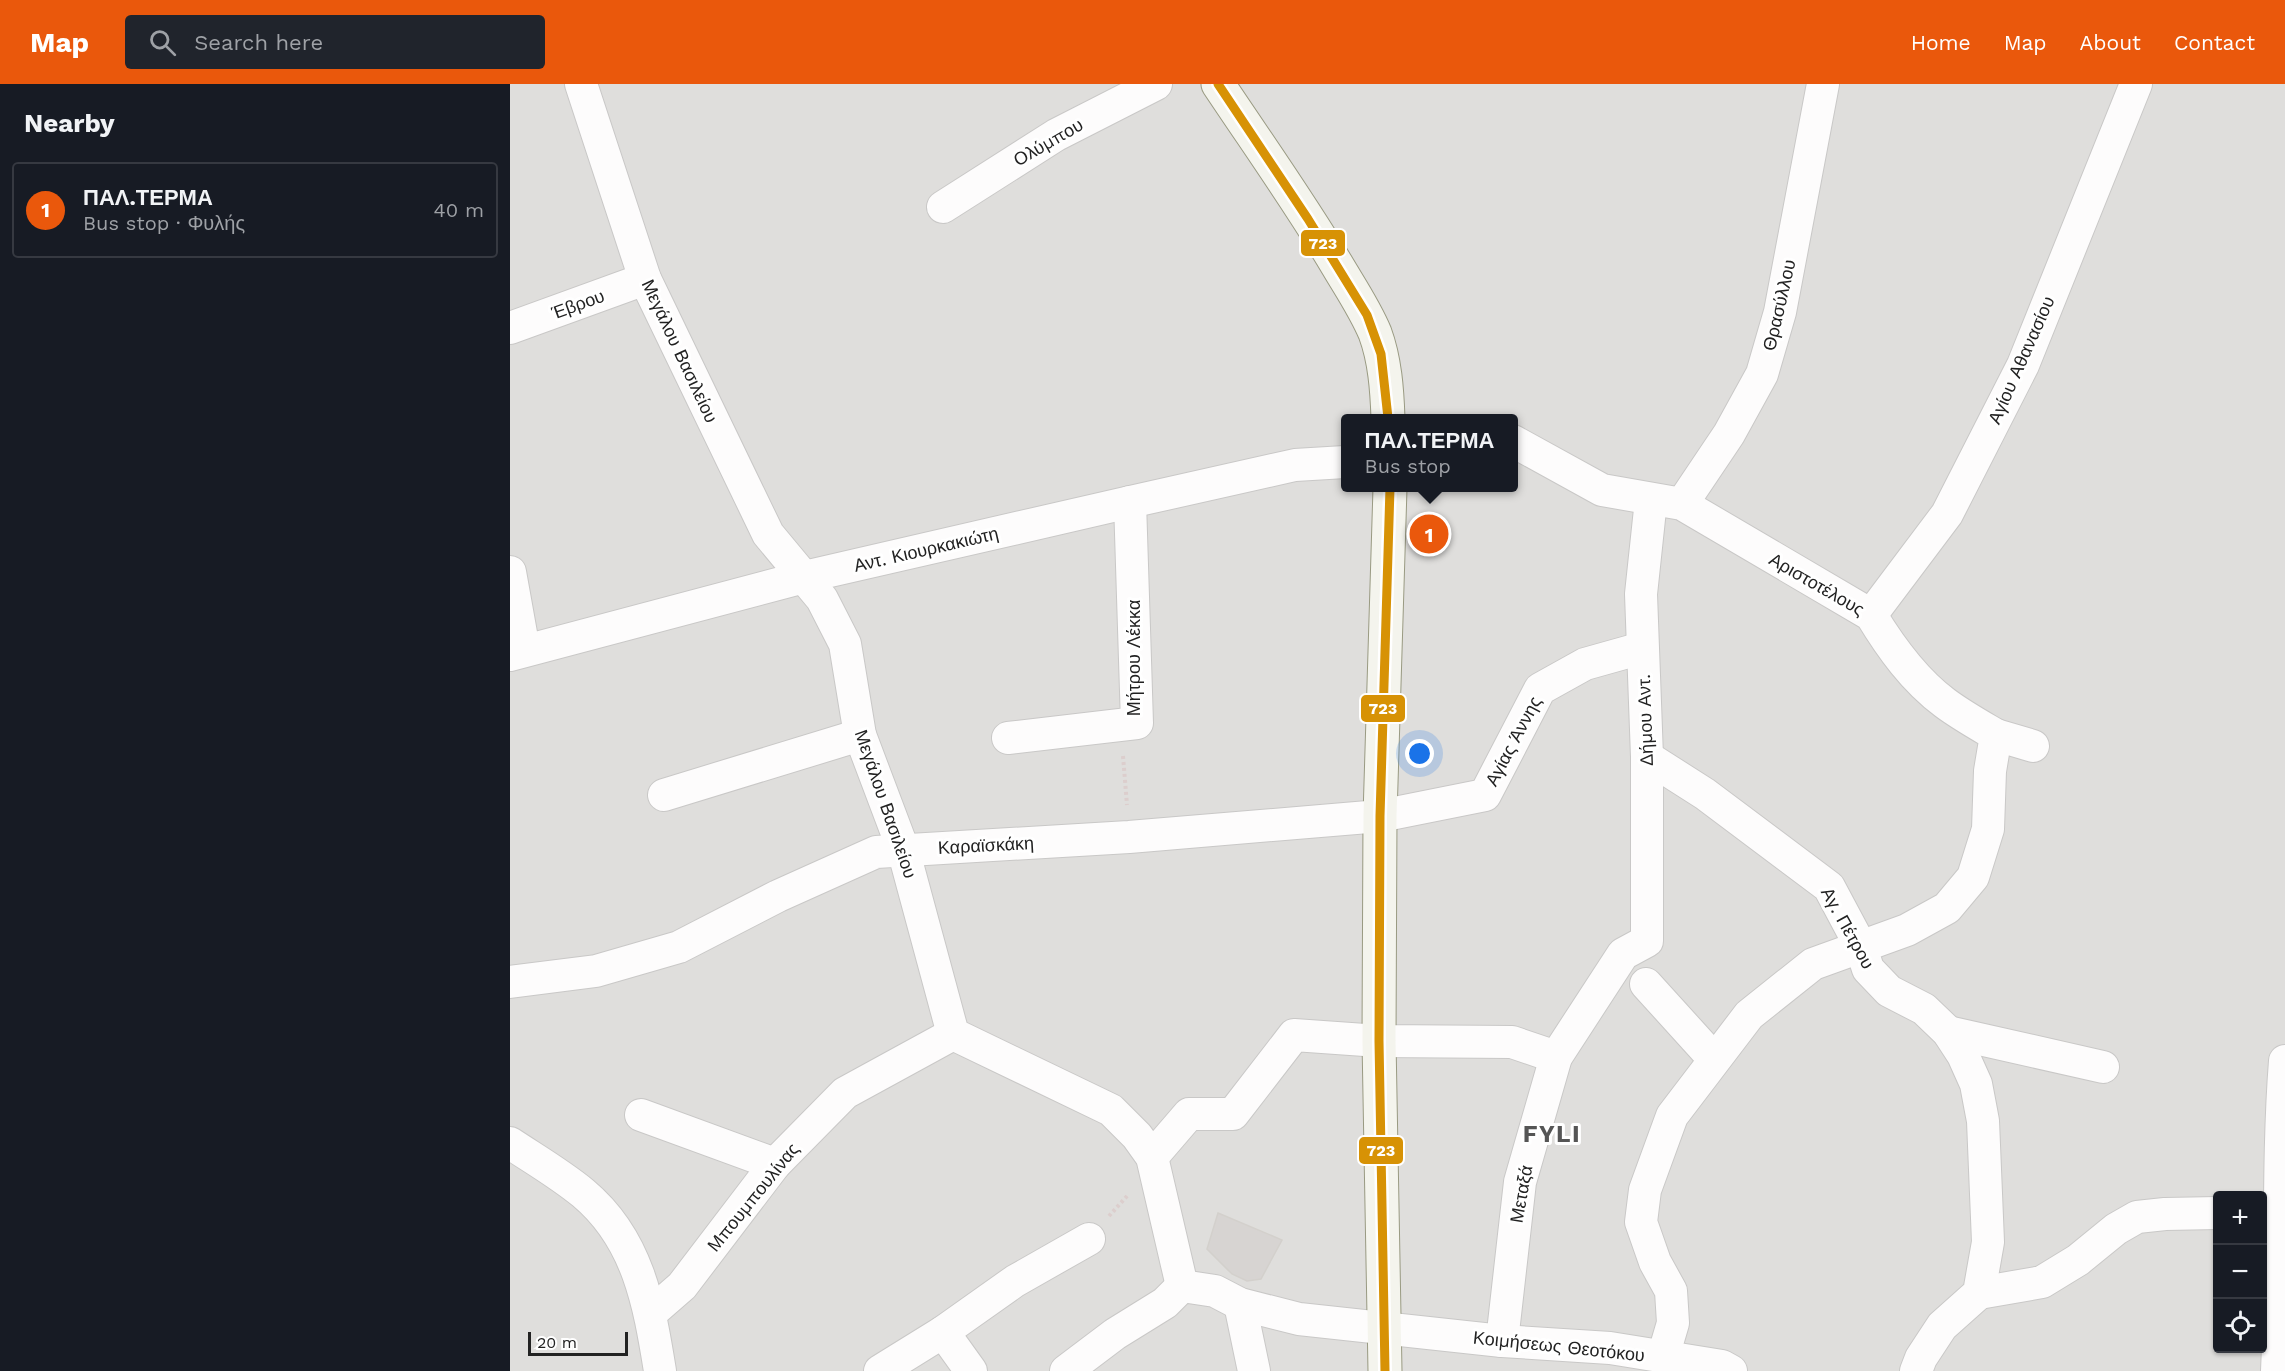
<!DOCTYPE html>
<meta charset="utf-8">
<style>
body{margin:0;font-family:"Work Sans",sans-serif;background:#20242c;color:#f1f3f6}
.controls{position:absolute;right:18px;bottom:18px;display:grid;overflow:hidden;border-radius:6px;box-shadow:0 2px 4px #0004}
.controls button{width:54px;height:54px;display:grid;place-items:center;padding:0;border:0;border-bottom:2px solid #363941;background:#171b24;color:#f1f3f6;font:30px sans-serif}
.scale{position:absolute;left:18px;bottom:15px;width:100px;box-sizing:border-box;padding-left:6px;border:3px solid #222;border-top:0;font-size:16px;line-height:21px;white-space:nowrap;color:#222;-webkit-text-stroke:4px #fff;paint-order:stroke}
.you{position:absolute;left:910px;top:670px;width:21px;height:21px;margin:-15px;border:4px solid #fff;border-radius:50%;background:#1a73e8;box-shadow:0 0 0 9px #1a73e833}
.badge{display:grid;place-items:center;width:39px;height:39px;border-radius:50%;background:#ea580c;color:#fff;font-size:20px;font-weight:700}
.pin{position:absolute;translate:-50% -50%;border:3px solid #fff;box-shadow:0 2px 6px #0006}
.popup{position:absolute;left:831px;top:330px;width:177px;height:78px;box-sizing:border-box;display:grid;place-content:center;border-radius:6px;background:#171b24;filter:drop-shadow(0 2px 4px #0005);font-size:20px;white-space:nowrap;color:#9ea1a6}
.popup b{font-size:22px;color:#f1f3f6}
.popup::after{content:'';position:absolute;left:50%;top:100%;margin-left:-12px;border:12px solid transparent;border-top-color:#171b24}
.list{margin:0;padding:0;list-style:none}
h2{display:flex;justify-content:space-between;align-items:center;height:78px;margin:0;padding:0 24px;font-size:26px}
h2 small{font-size:20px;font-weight:400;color:#9ea1a6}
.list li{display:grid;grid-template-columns:39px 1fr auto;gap:18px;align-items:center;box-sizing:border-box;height:96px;margin:0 12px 12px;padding:0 12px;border:2px solid #363941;border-radius:6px}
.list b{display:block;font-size:22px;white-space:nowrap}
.list p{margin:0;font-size:20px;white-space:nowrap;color:#9ea1a6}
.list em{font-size:20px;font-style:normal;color:#9ea1a6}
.icon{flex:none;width:33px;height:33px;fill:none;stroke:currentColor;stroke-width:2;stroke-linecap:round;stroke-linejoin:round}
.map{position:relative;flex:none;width:1775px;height:1287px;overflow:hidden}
header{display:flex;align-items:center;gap:36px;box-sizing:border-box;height:84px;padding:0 30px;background:#ea580c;color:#fff}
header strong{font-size:28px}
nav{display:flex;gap:33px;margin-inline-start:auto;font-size:21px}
.search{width:420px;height:54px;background:#20242c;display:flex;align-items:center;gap:15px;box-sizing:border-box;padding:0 21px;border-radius:6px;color:#9ea1a6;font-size:22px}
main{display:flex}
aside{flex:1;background:#171b24}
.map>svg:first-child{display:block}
</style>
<header>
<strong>Map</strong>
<div class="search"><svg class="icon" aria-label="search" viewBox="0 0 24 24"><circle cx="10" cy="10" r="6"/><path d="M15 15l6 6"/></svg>Search here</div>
<nav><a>Home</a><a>Map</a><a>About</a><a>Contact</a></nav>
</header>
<main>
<aside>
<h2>Nearby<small></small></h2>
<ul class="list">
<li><span class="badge">1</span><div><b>ΠΑΛ.ΤΕΡΜΑ</b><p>Bus stop · Φυλής</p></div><em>40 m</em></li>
</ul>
</aside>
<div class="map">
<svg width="1775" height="1287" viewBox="0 0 1775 1287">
<rect width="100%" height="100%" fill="#f0eeeb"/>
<!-- residential -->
<path fill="#dfdedc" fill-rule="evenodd" d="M0,0H1775V1287H0ZM835,334H1003V404H835ZM1708,1112H1752V1264H1708Z"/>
<!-- building -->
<polygon fill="#d7d4d2" stroke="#d3d0cc" stroke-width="1.5" points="708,1129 772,1156 751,1195 737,1197 722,1190 697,1165"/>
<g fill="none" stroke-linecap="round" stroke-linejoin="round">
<!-- street casing -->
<g stroke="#c9c8c7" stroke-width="34">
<g id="street">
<polyline points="71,0 135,195 258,450 312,515 335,560 350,651 393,765 443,950 601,1026 627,1052 642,1073 672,1202"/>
<polyline points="433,123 546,51 646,0"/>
<polyline points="0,244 135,195"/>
<path d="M1003,357L1092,406L1172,420L1361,531C1381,564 1404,596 1435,619C1451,631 1469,641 1486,651L1480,687L1478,745L1463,793L1437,824L1397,846L1303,880L1239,931L1162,1032L1135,1106L1131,1138L1145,1178L1161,1207L1163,1239L1153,1273"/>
<polyline points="1172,420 1219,350 1252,290 1270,228 1313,0"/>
<polyline points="0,488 14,566"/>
<polyline points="1361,531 1437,430 1513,281 1626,0"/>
<polyline points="0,571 294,493 620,418 785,381 835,378"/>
<polyline points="1486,651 1523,662"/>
<polyline points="498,654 627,639 620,418"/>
<polyline points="1137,673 1195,710 1319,803 1351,863 1358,885 1379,907 1414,925 1438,948 1453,971 1466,1000 1473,1037 1478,1158 1469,1209 1432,1242 1411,1274 1406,1287"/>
<polyline points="154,711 350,651"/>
<polyline points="0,898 86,887 169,863 268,812 366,768 619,753 870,732 975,711 1030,605 1075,580 1132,564"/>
<polyline points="1136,900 1204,975"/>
<polyline points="1438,948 1593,983"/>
<polyline points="131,1031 265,1080"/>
<path d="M0,1059C24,1075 50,1090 73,1109C128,1155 139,1219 150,1287"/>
<polyline points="642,1073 679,1030 723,1030 784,951 869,957 1002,958 1046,973"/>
<polyline points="1469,1209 1532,1198 1568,1176 1606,1145 1627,1133 1655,1130 1708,1129"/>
<polyline points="730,1220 744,1287"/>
<polyline points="141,1229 172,1202 265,1080 335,1009 443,950"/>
<polyline points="433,1248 461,1287"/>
<polyline points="992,1257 1010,1098 1046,973 1113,870 1137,857 1137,673 1131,510 1141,416"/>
<polyline points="370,1287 433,1248 505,1197 579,1155"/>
<polyline points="556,1287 605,1250 655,1219 672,1202 705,1207 730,1220 789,1235 992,1257 1100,1264 1212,1282 1221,1287"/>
<path d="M1767,1287C1772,1184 1767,1080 1775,977"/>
</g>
</g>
<!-- secondary casing -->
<g stroke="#999a82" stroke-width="35">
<g id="secondary">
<path d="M708,0C748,60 790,119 827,181C840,203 855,225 865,249C875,276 877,306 878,334"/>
<polyline points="875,1287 869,957 870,732 880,404"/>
</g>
</g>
<!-- path -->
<g stroke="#dccecd" stroke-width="4" stroke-dasharray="3 3" stroke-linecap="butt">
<polyline points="613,672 617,721"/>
<polyline points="599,1132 618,1111"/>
</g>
<!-- street -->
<use href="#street" stroke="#fdfcfc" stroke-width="32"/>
<!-- secondary -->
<use href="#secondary" stroke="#f4f4ed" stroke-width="33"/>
<!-- bus-1 casing -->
<g stroke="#fff" stroke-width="14">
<g id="bus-1">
<polyline points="708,0 798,135 857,231 871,270 878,334"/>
<polyline points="875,1287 869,957 870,732 880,404"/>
</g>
</g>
<!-- bus-1 -->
<use href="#bus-1" stroke="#d79205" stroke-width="9"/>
</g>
<g text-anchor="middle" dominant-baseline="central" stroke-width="6" stroke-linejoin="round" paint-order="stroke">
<!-- street labels -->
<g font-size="18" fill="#222" stroke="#fff">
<text transform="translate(538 58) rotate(-30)">Ολύμπου</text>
<text transform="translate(68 220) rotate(-20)">Έβρου</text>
<text transform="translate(1269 221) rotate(-77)">Θρασύλλου</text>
<text transform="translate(170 267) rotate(65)">Μεγάλου Βασιλείου</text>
<text transform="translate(1511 276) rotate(-66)">Αγίου Αθανασίου</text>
<text transform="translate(416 465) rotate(-13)">Αντ. Κιουρκακιώτη</text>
<text transform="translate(1307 500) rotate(30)">Αριστοτέλους</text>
<text transform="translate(623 574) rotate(-90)">Μήτρου Λέκκα</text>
<text transform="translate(1135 636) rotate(-92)">Δήμου Αντ.</text>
<text transform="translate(1003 657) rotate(-62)">Αγίας Άννης</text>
<text transform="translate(376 720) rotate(71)">Μεγάλου Βασιλείου</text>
<text transform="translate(476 761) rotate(-3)">Καραϊσκάκη</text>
<text transform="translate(1338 844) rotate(61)">Αγ. Πέτρου</text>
<text transform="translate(1011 1110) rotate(-80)">Μεταξά</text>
<text transform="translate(243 1113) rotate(-51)">Μπουμπουλίνας</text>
<text transform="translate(1049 1262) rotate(6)">Κοιμήσεως Θεοτόκου</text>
</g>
<!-- district labels -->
<g font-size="24" font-weight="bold" letter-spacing="1.5" fill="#555" stroke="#fff">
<text x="1042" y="1050">FYLI</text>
</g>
</g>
<g stroke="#fff" stroke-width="2">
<rect x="790" y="145" width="46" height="28" rx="6" fill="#d79205"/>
<rect x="850" y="610" width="46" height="29" rx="6" fill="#d79205"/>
<rect x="848" y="1052" width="46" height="29" rx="6" fill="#d79205"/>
</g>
<g font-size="16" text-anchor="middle" font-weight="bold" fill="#fff">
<text x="813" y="165">723</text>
<text x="873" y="630">723</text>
<text x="871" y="1072">723</text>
</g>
</svg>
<div class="controls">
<button>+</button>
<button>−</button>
<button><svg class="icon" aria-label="locate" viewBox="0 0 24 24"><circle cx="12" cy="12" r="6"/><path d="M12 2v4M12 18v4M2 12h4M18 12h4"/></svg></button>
</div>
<div class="scale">20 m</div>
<div class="you"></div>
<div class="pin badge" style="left:919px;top:450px">1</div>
<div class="popup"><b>ΠΑΛ.ΤΕΡΜΑ</b>Bus stop</div>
</div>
</main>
